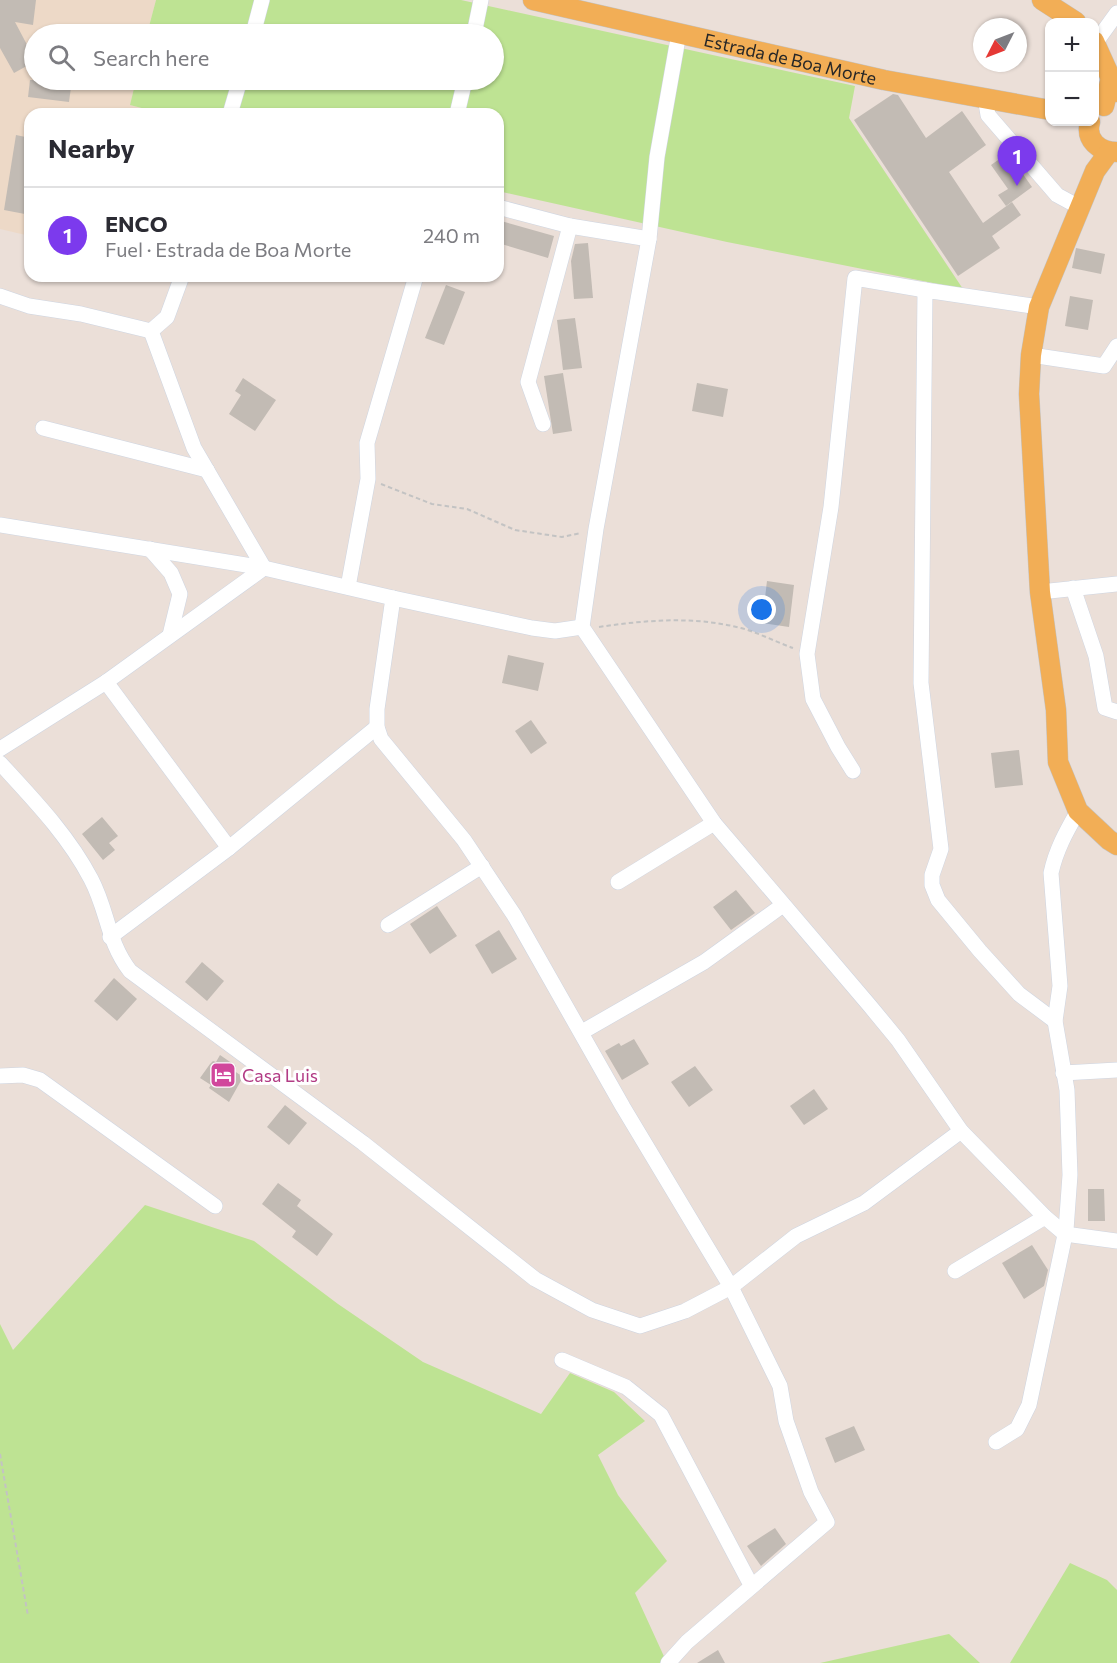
<!DOCTYPE html>
<meta charset="utf-8">
<style>
body{margin:0;font-family:Commissioner,sans-serif;background:#f2f2f3;color:#2b2b33}
.controls{position:absolute;right:18px;top:18px;display:grid;overflow:hidden;border-radius:12px;box-shadow:0 2px 4px #0004}
.controls button{width:54px;height:54px;display:grid;place-items:center;padding:0;border:0;border-bottom:2px solid #e1e1e2;background:#fff;color:#2b2b33;font:30px sans-serif}
.compass{position:absolute;left:973px;top:18px;width:54px;height:54px;border-radius:50%;background:#fff;box-shadow:0 2px 4px #0004;rotate:228deg}
.you{position:absolute;left:762px;top:610px;width:21px;height:21px;margin:-15px;border:4px solid #fff;border-radius:50%;background:#1a73e8;box-shadow:0 0 0 9px #1a73e833}
.badge{display:grid;place-items:center;width:39px;height:39px;border-radius:50%;background:#7c3aed;color:#fff;font-size:20px;font-weight:700}
.pin{position:absolute;translate:-50% -50px;filter:drop-shadow(0 2px 3px #0008)}
.pin::after{content:'';position:absolute;top:32px;width:21px;height:18px;background:inherit;clip-path:polygon(0 0,100% 0,50% 100%)}
.list{margin:0;padding:0;list-style:none}
h2{display:flex;justify-content:space-between;align-items:center;height:78px;margin:0;padding:0 24px;font-size:26px}
h2 small{font-size:20px;font-weight:400;color:#7c7c81}
.list li{display:grid;grid-template-columns:39px 1fr auto;gap:18px;align-items:center;box-sizing:border-box;height:96px;padding:0 24px;border-top:2px solid #e1e1e2}
.list b{display:block;font-size:22px;white-space:nowrap}
.list p{margin:0;font-size:20px;white-space:nowrap;color:#7c7c81}
.list em{font-size:20px;font-style:normal;color:#7c7c81}
.icon{flex:none;width:33px;height:33px;fill:none;stroke:currentColor;stroke-width:2;stroke-linecap:round;stroke-linejoin:round}
.map{position:relative;flex:none;width:1117px;height:1663px;overflow:hidden}
.search{position:absolute;background:#fff;box-shadow:0 2px 4px #0004;left:24px;top:24px;width:480px;height:66px;display:flex;align-items:center;gap:15px;box-sizing:border-box;padding:0 21px;border-radius:33px;color:#7c7c81;font-size:22px}
.panel{position:absolute;background:#fff;box-shadow:0 2px 4px #0004;left:24px;top:108px;width:480px;height:174px;border-radius:18px}
.map>svg:first-child{display:block}
</style>
<div class="map">
<svg width="1117" height="1663" viewBox="0 0 1117 1663">
<rect width="100%" height="100%" fill="#ebdfd8"/>
<!-- education -->
<polygon fill="#edd9c7" points="0,0 156,0 147,34 34,34 34,80 136,80 130,105 165,114 30,114 30,236 0,229"/>
<!-- green -->
<g fill="#bee393">
<polygon points="156,0 461,0 855,86 849,118 963,289 727,242 498,191 498,114 165,114 130,105 136,80 494,80 494,34 147,34"/>
<polygon points="145,1205 254,1241 338,1304 423,1362 541,1414 570,1373 614,1392 645,1421 598,1455 618,1495 667,1561 635,1593 667,1663 0,1663 0,1324 13,1350"/>
<polygon points="1070,1563 1107,1580 1117,1590 1117,1663 1010,1663"/>
<polygon points="949,1634 980,1663 820,1663"/>
</g>
<!-- building -->
<g fill="#c2bbb4">
<polygon points="0,0 36,0 33,25 15,22 34,58 34,62 14,73 0,48"/>
<polygon points="30,80 72,80 69,102 28,97"/>
<polygon points="893,94 898,95 926,138 962,111 986,145 949,172 983,223 1012,202 1021,215 992,236 1000,248 958,276 854,120"/>
<polygon points="16,135 30,138 30,215 4,210"/>
<polygon points="1008,153 1032,187 1006,206 998,195 1008,189 991,165"/>
<polygon points="501,221 554,236 548,258 498,243 498,230"/>
<polygon points="588,243 593,298 574,299 571,261 575,244"/>
<polygon points="1076,248 1105,254 1101,274 1072,268"/>
<polygon points="446,285 465,292 444,345 425,338"/>
<polygon points="1070,296 1093,300 1088,330 1065,326"/>
<polygon points="575,318 582,368 563,370 557,320"/>
<polygon points="563,373 572,431 553,434 544,376"/>
<polygon points="243,378 276,400 255,431 229,414 241,395 235,391"/>
<polygon points="697,383 728,389 723,417 692,411"/>
<polygon points="767,581 794,585 789,627 762,623"/>
<polygon points="508,655 544,663 538,691 502,683"/>
<polygon points="531,720 547,743 531,754 515,731"/>
<polygon points="1019,750 1023,785 995,788 991,753"/>
<polygon points="102,817 118,836 109,843 115,850 103,860 82,834"/>
<polygon points="736,890 755,913 731,930 713,907"/>
<polygon points="437,906 457,936 430,954 410,924"/>
<polygon points="499,930 517,959 492,974 475,945"/>
<polygon points="202,962 224,981 207,1001 185,982"/>
<polygon points="114,978 137,999 117,1021 94,1001"/>
<polygon points="634,1039 649,1064 622,1080 605,1051 619,1043 621,1046"/>
<polygon points="220,1055 236,1066 233,1070 243,1077 229,1102 209,1088 211,1085 200,1078 210,1064 213,1061 216,1062"/>
<polygon points="695,1066 713,1090 689,1107 671,1082"/>
<polygon points="814,1089 828,1109 804,1125 790,1106"/>
<polygon points="285,1105 307,1123 289,1145 267,1127"/>
<polygon points="278,1183 301,1200 297,1206 333,1234 317,1256 292,1237 296,1231 262,1204"/>
<polygon points="1088,1189 1104,1189 1105,1221 1088,1221"/>
<polygon points="1032,1245 1048,1270 1044,1286 1024,1299 1002,1263"/>
<polygon points="854,1426 865,1450 835,1463 825,1438"/>
<polygon points="775,1528 786,1544 761,1566 747,1546"/>
<polygon points="718,1650 725,1663 697,1663"/>
</g>
<g fill="none" stroke-linecap="round" stroke-linejoin="round">
<!-- minor casing -->
<g stroke="#ced5e1" stroke-width="16">
<g id="minor">
<polyline points="679,33 657,157 649,239 596,529 582,627 714,823 870,1006 898,1040 961,1131 1045,1217 1065,1234 1117,1241"/>
<polyline points="253,34 262,0"/>
<polyline points="474,34 481,0"/>
<polyline points="1096,42 1117,13"/>
<polyline points="985,97 988,115 1057,195 1079,207"/>
<polyline points="230,114 240,80"/>
<polyline points="457,114 465,80"/>
<polyline points="498,207 570,226 649,239"/>
<polyline points="0,296 29,306 81,314 151,331"/>
<polyline points="1039,307 925,290 921,683 941,849 932,875 932,885 938,900 980,951 1019,994 1055,1021"/>
<polyline points="151,331 194,448 264,568"/>
<polyline points="151,331 167,317 182,276"/>
<polyline points="1031,355 1104,366 1117,346"/>
<polyline points="543,424 528,382 570,226"/>
<polyline points="43,428 207,470"/>
<polyline points="0,525 264,568 393,598 532,628 555,631 582,627"/>
<polyline points="150,549 171,573 180,594 170,635"/>
<polyline points="348,587 368,479 367,443 416,276"/>
<polyline points="1073,588 1096,656 1105,708 1117,712"/>
<polyline points="1040,592 1117,584"/>
<polyline points="393,598 377,709 377,727 381,739 464,840 514,915 623,1107 731,1287 780,1386 786,1421 811,1492 827,1522 687,1642 668,1663"/>
<polyline points="106,682 229,848"/>
<polyline points="0,749 106,682 264,568"/>
<path d="M0,763C33,799 68,835 91,879C108,911 107,941 130,971L363,1143L535,1279L592,1310L640,1326L685,1311L731,1287L796,1236L864,1203L961,1131"/>
<polyline points="853,771 838,747 813,699 807,654 831,507 855,278 925,290"/>
<polyline points="618,882 714,823"/>
<polyline points="388,925 482,866"/>
<polyline points="110,937 229,848 377,727"/>
<polyline points="582,1032 704,962 783,905"/>
<polyline points="1063,1073 1117,1070"/>
<polyline points="0,1076 23,1075 40,1080 215,1206"/>
<polyline points="955,1271 1045,1217"/>
<polyline points="562,1360 626,1387 661,1415 751,1585"/>
<path d="M996,1442L1017,1429L1029,1405L1066,1230L1070,1175L1067,1090L1055,1021L1060,986L1051,873C1056,850 1066,832 1078,811"/>
</g>
</g>
<!-- major casing -->
<g stroke="#c3c3c3" stroke-width="21">
<g id="major">
<path id="s1" d="M533,0L884,80L1050,110"/>
<polyline points="1042,0 1076,22"/>
<polyline points="1094,41 1117,92"/>
<polyline points="1104,106 1111,78"/>
<path d="M1090,122C1085,140 1099,152 1117,152"/>
<polyline points="1109,152 1095,171 1039,307 1031,355 1029,394 1040,592 1056,710 1058,762 1078,811 1109,840 1117,845"/>
</g>
</g>
<!-- path -->
<g stroke="#c3c3c3" stroke-width="2" stroke-dasharray="4.5 3" stroke-linecap="butt">
<polyline points="381,484 432,504 467,509 515,530 562,537 581,533"/>
<path d="M599,627C646,620 694,616 741,628C759,633 776,642 793,648"/>
<polyline points="0,1454 28,1616"/>
</g>
<!-- minor -->
<use href="#minor" stroke="#fff" stroke-width="15"/>
<!-- major -->
<use href="#major" stroke="#f2ae56" stroke-width="20"/>
</g>
<!-- icons -->
<defs>
<g id="hotel-square" transform="scale(1.35)"><rect x="-9" y="-9" width="18" height="18" rx="4" fill="#d1479c" stroke="#fff"/><path d="M-6-4.5h1.5V1H6V5H4.5V3h-9V5H-6ZM-4 0a1.8 1.8 0 1 1 3.6 0ZM.5 0V-2.5h3Q6-2.5 6 0Z" fill="#fff"/></g>
</defs>
<g fill-rule="evenodd">
<use href="#hotel-square" x="223" y="1075"/>
</g>
<g text-anchor="middle" dominant-baseline="central" stroke-width="6" stroke-linejoin="round" paint-order="stroke">
<!-- street labels -->
<g font-size="18" fill="#272727" stroke="#fff">
<text stroke="none"><textPath href="#s1" startOffset="264">Estrada de Boa Morte</textPath></text>
</g>
<!-- hotel labels -->
<g font-size="18" fill="#b23c85" stroke="#fff" text-anchor="start">
<text x="242" y="1075">Casa Luis</text>
</g>
</g>
</svg>
<div class="controls">
<button>+</button>
<button>−</button>
</div>
<svg class="compass" viewBox="-18 -18 36 36"><path d="M0-13l5 13h-10z" fill="#e53935"/><path d="M0 13l5-13h-10z" fill="#7c7c81"/></svg>
<div class="you"></div>
<div class="pin badge" style="left:1017px;top:186px">1</div>
<div class="search"><svg class="icon" aria-label="search" viewBox="0 0 24 24"><circle cx="10" cy="10" r="6"/><path d="M15 15l6 6"/></svg>Search here</div>
<section class="panel">
<h2>Nearby<small></small></h2>
<ul class="list">
<li><span class="badge">1</span><div><b>ENCO</b><p>Fuel · Estrada de Boa Morte</p></div><em>240 m</em></li>
</ul>
</section>
</div>
